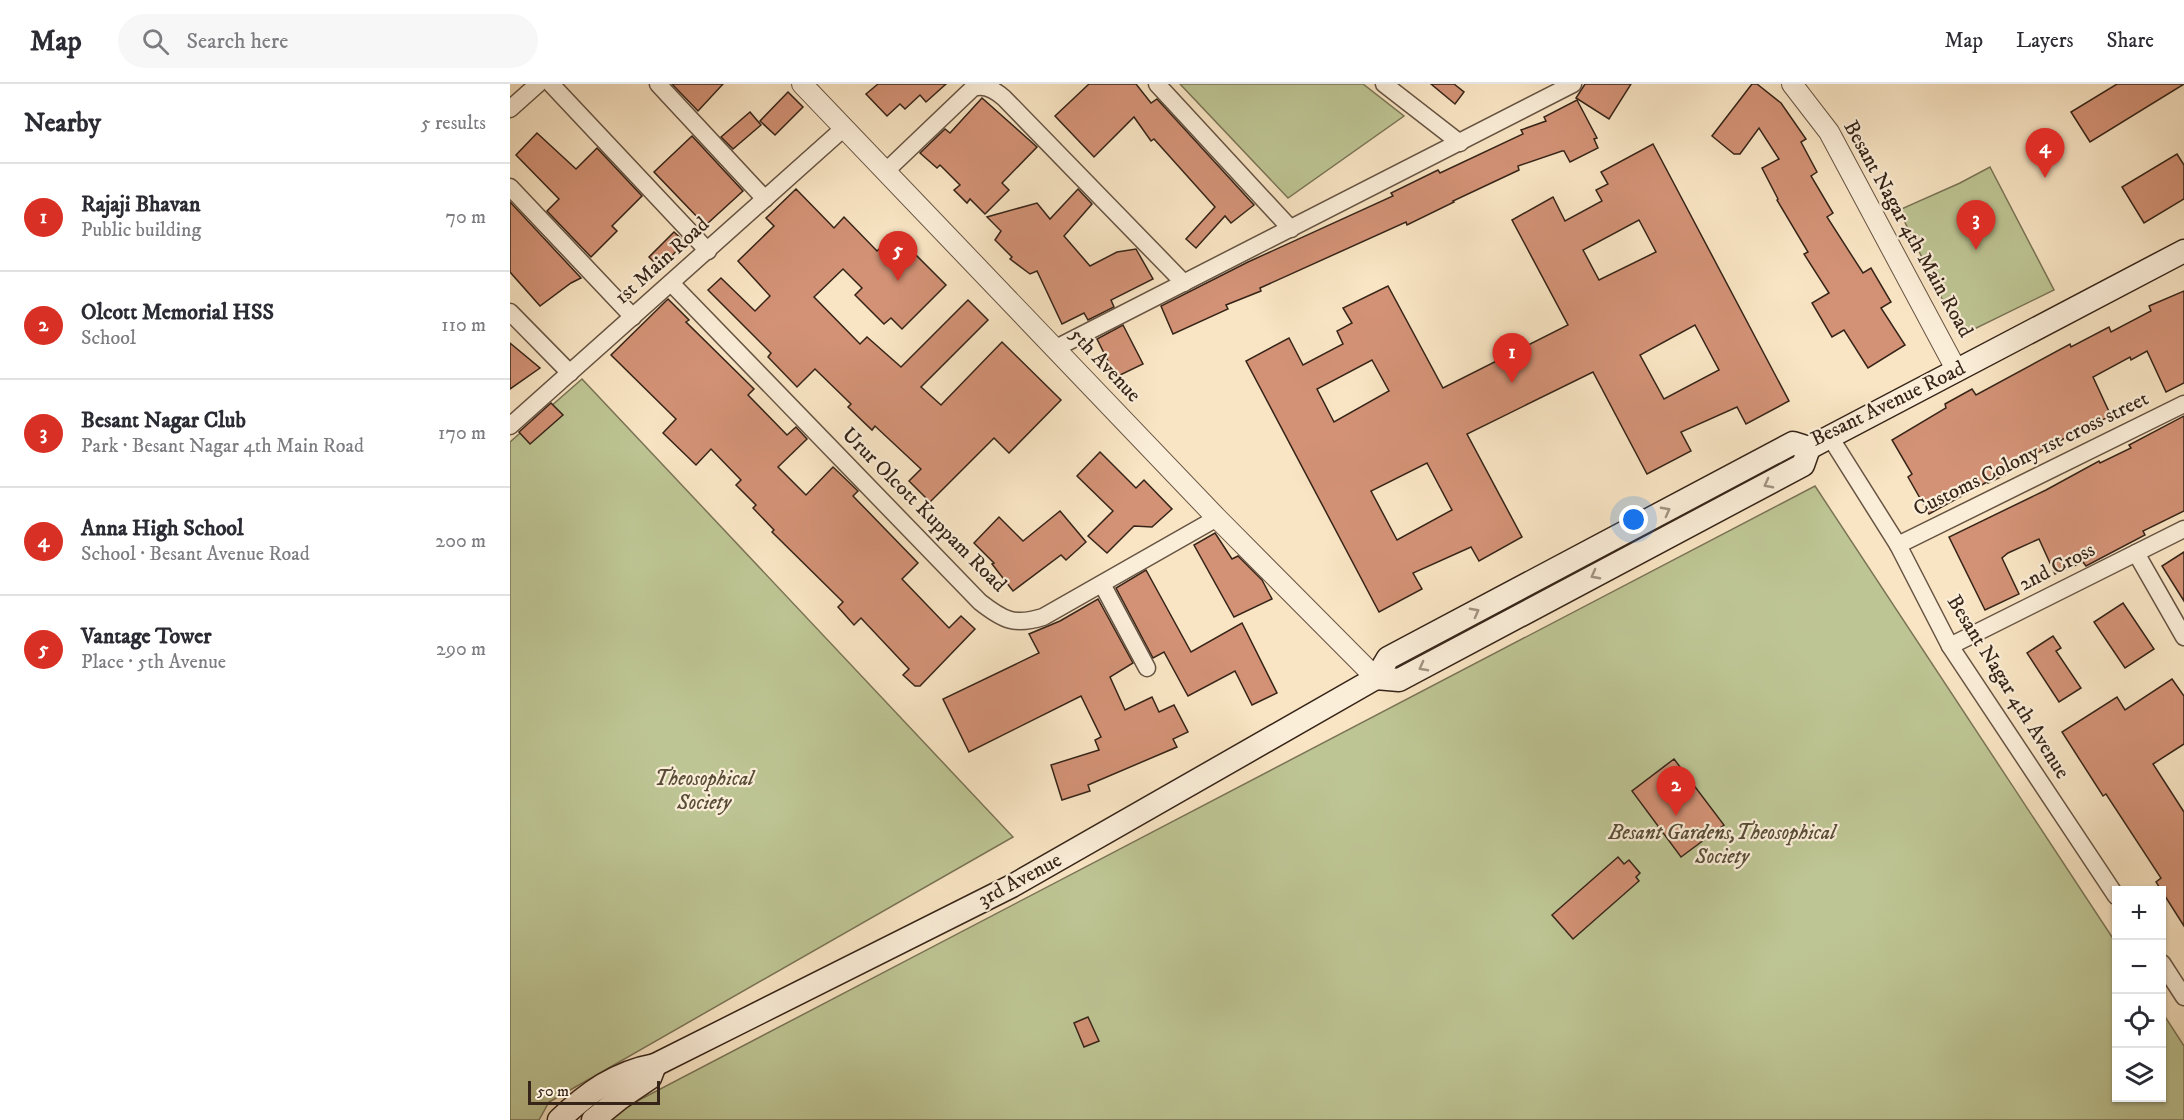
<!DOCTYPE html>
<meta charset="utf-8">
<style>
body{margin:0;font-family:"IM FELL DW Pica",serif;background:#f7f7f7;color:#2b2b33}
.controls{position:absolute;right:18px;bottom:18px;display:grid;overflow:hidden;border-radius:0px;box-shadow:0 2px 4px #0004}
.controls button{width:54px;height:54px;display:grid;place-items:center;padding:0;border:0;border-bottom:2px solid #e1e1e2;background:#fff;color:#2b2b33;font:30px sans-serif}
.scale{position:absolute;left:18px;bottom:15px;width:132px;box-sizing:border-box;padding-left:6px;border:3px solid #362418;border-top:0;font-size:16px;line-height:21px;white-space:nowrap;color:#362418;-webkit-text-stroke:4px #fbeed9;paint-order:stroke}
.you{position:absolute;left:1124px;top:436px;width:21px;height:21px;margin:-15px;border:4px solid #fff;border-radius:50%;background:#1a73e8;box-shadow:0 0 0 9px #1a73e833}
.badge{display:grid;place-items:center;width:39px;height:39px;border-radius:50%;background:#d93025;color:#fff;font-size:20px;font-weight:700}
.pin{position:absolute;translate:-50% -50px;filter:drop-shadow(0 2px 3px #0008)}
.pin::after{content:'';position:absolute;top:32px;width:21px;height:18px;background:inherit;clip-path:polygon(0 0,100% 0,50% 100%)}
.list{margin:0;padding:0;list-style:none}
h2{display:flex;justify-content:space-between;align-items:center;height:78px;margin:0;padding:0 24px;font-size:26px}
h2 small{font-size:20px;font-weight:400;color:#7c7c81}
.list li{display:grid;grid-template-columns:39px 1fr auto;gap:18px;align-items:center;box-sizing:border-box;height:108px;padding:0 24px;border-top:2px solid #e1e1e2}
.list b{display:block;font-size:22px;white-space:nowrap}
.list p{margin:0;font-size:20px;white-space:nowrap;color:#7c7c81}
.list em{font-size:20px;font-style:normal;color:#7c7c81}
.icon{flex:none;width:33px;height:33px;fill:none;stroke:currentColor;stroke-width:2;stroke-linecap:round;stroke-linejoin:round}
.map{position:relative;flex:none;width:1674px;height:1036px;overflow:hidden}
header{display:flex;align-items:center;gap:36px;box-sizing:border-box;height:84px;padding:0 30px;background:#fff;border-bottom:2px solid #e1e1e2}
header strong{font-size:28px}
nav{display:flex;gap:33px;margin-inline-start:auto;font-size:21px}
.search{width:420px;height:54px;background:#f7f7f7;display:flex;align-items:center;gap:15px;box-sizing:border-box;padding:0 21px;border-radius:33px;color:#7c7c81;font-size:22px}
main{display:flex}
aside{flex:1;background:#fff}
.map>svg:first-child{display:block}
</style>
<header>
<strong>Map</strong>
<div class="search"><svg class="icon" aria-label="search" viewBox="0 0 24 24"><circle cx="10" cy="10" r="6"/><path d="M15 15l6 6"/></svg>Search here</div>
<nav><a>Map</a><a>Layers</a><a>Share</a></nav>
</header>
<main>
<aside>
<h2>Nearby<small>5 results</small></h2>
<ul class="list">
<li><span class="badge">1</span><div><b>Rajaji Bhavan</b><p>Public building</p></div><em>70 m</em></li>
<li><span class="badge">2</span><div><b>Olcott Memorial HSS</b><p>School</p></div><em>110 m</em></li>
<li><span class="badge">3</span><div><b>Besant Nagar Club</b><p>Park · Besant Nagar 4th Main Road</p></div><em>170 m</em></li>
<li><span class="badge">4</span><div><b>Anna High School</b><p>School · Besant Avenue Road</p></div><em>200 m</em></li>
<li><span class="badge">5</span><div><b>Vantage Tower</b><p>Place · 5th Avenue</p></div><em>290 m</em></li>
</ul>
</aside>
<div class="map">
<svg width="1674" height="1036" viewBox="0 0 1674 1036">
<rect width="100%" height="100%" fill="#f9e5c4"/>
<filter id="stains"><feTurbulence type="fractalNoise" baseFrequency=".00333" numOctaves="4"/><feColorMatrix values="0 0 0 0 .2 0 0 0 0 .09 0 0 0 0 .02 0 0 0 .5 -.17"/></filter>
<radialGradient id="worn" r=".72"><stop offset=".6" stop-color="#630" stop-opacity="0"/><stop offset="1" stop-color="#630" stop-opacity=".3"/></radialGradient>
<!-- green -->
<g fill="#bec594" stroke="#7a7456" stroke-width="1.5">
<polygon points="670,0 853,0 894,32 778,114"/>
<polygon points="1480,83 1544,206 1450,252 1389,126 1450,99"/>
<polygon points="72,295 503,753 39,1018 29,1036 0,1036 0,358"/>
<polygon points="1305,402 1606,859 1606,1014 1652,1014 1652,928 1674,962 1674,1036 91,1036"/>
</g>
<!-- building -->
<g fill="#d39276" stroke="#362418" stroke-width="1.5" fill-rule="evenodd">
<polygon points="162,0 213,0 188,27"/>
<polygon points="368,0 436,0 416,18 410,11 395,25 390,20 377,32 356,10"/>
<polygon points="579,0 626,0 641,19 647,15 744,121 721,139 715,132 686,164 676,155 705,123 644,55 641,57 624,33 584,73 545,32"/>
<polygon points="921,0 944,0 954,8 945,20"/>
<polygon points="1075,0 1121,0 1099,35 1066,14"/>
<polygon points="1242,0 1247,0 1271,19 1296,55 1291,58 1307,88 1301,92 1323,129 1317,133 1353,189 1361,184 1381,218 1371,224 1395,261 1358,284 1334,246 1322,253 1302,219 1319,209 1294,170 1298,168 1267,116 1268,115 1252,84 1269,75 1249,44 1230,70 1224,70 1202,52"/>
<polygon points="1607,0 1674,0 1580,58 1561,28"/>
<polygon points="278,8 293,23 265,51 250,37"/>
<polygon points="472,14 527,63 492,99 499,106 475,130 460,115 457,119 444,106 450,101 430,81 427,84 410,69 435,45 440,49"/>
<polygon points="1067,16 1087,54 1084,55 1088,64 1060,78 1054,67 1052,67 1008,82 1009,86 943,117 944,118 897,141 896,138 750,204 751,207 716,221 718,225 663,250 651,222 738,178 883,112 881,109 928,86 930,89 1013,50 1011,46 1036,37 1034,33"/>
<polygon points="240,28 251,41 223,65 211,53"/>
<polygon points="27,49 66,85 87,64 132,112 102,142 107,147 81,173 37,127 49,115 6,71"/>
<polygon points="182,52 233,107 198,139 193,139 144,88"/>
<path d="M1143,60L1279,317L1236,340L1227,323L1171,348L1181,367L1137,390L1083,288L957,350L1012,453L969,477L961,463L903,489L912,505L869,528L736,277L779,254L793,281L833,260L827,247L842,239L833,224L878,202L933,304L1058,241L1002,136L1043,113L1055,137L1092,117L1086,106L1098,100L1091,88ZM1129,136L1146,168L1089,196L1073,166ZM1185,241L1209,286L1154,315L1130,271ZM862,276L879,307L824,338L807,305ZM917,379L942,426L887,456L861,407Z"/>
<polygon points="1667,70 1674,81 1674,115 1634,139 1612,103"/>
<polygon points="286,105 324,144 334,133 367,167 385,150 436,201 392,245 381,234 374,240 345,211 352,204 333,185 304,213 350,260 357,253 391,283 458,216 478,236 411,303 431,321 492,258 551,316 499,369 484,354 420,418 399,397 411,385 365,342 362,346 338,323 341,320 305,285 287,303 258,273 261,269 198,206 211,194 245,227 260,212 228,177 264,142 256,134"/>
<polygon points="568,105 582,120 554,152 580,182 607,168 626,165 643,195 601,216 604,223 578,236 574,229 552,240 527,187 520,190 500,175 502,173 485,156 491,147 477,133 527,119 540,135"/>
<polygon points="0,118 71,194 61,199 30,222 0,188"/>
<polygon points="164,148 175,158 150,184 139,173"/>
<polygon points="1674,207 1674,299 1656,308 1637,267 1621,276 1620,273 1583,293 1601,332 1568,347 1511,378 1512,380 1494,389 1495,391 1478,399 1477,398 1419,430 1398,393 1402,390 1382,356 1436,324 1435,320 1462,305 1466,311 1560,260 1561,263 1599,243 1601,248 1641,227 1639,222"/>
<polygon points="158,215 179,236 176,238 244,305 238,311 277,351 286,343 297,355 268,383 296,411 323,383 348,407 343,412 408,479 392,495 439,544 451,532 465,545 410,602 405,602 393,591 399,585 351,534 344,541 328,523 333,518 262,448 264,446 243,424 246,421 226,401 231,396 201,365 186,381 153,349 166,335 101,271"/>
<polygon points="613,241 633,280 606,293 587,255"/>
<polygon points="0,259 30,284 0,305"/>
<polygon points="41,319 53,331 20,360 9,348"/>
<polygon points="1674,332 1674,427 1633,447 1635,451 1576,482 1573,478 1545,490 1529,455 1498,469 1492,474 1509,510 1475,526 1439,453 1536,406 1589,377 1590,379 1621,364 1619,361"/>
<polygon points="590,368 626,404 634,396 662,425 642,443 624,442 597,469 578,452 603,427 567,392"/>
<polygon points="550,427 576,458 556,476 551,471 503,507 482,480 484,479 464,459 489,433 513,457"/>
<polygon points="705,449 722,475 728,472 752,496 762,515 724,533 684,461"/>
<polygon points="1674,468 1674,517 1652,482"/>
<polygon points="636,486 681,568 732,539 767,609 742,621 725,587 678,612 654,568 643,574 606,504"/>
<polygon points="588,515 623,579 600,593 615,626 642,613 649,628 664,621 678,648 663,655 667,663 578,701 580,707 552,716 541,681 589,666 585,656 591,653 571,612 459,668 433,615 529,569 519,550 550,537"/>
<polygon points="1613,519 1644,565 1615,584 1584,538"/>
<polygon points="1543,552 1551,564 1546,567 1571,604 1549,618 1517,569"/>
<polygon points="1662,595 1674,612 1674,660 1643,680 1674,728 1674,842 1646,798 1651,794 1596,710 1593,712 1552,648 1607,613 1615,626"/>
<polygon points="1164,675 1214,741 1171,773 1122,707"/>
<polygon points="1108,773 1114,780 1119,776 1130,789 1126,793 1129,797 1063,855 1042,831"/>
<polygon points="578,933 589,957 574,963 564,939"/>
</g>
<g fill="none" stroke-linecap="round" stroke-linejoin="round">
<!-- minor casing -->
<g stroke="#675443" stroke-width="19">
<g id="minor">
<polyline points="41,0 198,167"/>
<polyline points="148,0 255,115"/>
<polyline points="647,0 781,145"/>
<polyline points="874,0 950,59"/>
<polyline points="0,25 28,0"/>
<path d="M376,87L463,4C474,0 485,6 494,14L674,199"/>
<polyline points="0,103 123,233"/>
<path d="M161,199L470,518C493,536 504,542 533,533L707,434"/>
<polyline points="0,228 60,289"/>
<polyline points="546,264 1063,0"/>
<polyline points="0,342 334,44"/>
<polyline points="1320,353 1388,461 1440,562 1606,812"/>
<polyline points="1388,461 1674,320"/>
<polyline points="1626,469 1674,553"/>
<polyline points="592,500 637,584"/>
<polyline points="1440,562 1674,445"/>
<polyline points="1652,879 1674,913"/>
</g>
</g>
<!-- tertiary casing -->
<g stroke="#675443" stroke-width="22">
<g id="tertiary">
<polyline points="292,0 707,434 866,594"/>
<polyline points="1282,0 1319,48 1447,287"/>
</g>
</g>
<!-- secondary casing -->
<g stroke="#362418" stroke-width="25">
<g id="secondary">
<polyline points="866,594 889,596 1293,381 1299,364"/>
<path d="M49,1036C77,1009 106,988 145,981L502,802L866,594L878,574L1283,359L1299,364L1314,356L1674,167"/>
<polyline points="83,1036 109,1015 140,994 145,981"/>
</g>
</g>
<!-- minor -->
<use href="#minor" stroke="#fbeed9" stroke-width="16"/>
<!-- tertiary -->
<use href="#tertiary" stroke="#fbeed9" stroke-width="20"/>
<!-- secondary -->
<use href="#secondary" stroke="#fbeed9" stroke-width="22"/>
</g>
<!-- one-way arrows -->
<defs><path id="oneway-chevron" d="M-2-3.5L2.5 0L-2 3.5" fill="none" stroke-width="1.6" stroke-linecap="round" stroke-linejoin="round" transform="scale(1.5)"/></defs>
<g stroke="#a29382">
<use href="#oneway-chevron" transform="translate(1258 400) rotate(152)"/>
<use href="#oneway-chevron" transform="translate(1156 427) rotate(-28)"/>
<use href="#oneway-chevron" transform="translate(1085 491) rotate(152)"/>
<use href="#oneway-chevron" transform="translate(965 528) rotate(-28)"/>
<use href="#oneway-chevron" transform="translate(913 583) rotate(152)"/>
</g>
<g text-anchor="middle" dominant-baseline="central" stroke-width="4.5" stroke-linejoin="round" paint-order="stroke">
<!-- street labels -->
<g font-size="21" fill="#362418" stroke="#fbeed9">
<text transform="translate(1398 145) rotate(61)">Besant Nagar 4th Main Road</text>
<text transform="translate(152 177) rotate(-42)">1st Main Road</text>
<text transform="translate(595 281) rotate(47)">5th Avenue</text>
<text transform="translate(1378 320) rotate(-26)">Besant Avenue Road</text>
<text transform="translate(1521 370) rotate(-26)">Customs Colony 1st cross street</text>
<text transform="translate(414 426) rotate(45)">Urur Olcott Kuppam Road</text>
<text transform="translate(1547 483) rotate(-27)">2nd Cross</text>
<text transform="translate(1498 603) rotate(58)">Besant Nagar 4th Avenue</text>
<text transform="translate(510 796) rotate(-28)">3rd Avenue</text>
</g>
<!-- park labels -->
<g font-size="21" font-style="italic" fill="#584c37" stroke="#fbeed9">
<text x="194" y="695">Theosophical<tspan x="194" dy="24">Society</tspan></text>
<text x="1212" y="749">Besant Gardens,Theosophical<tspan x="1212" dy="24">Society</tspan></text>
</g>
</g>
<rect width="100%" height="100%" filter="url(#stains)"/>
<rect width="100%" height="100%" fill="url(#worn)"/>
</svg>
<div class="controls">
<button>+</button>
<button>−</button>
<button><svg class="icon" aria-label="locate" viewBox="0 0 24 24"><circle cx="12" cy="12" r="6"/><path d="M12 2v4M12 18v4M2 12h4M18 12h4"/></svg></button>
<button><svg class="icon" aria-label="layers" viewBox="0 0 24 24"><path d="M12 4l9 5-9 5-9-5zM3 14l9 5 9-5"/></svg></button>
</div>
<div class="scale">50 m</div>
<div class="you"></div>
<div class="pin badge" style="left:1002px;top:299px">1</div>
<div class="pin badge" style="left:1166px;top:732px">2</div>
<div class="pin badge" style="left:1466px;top:166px">3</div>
<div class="pin badge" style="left:1535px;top:94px">4</div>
<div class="pin badge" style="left:388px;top:197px">5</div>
</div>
</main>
